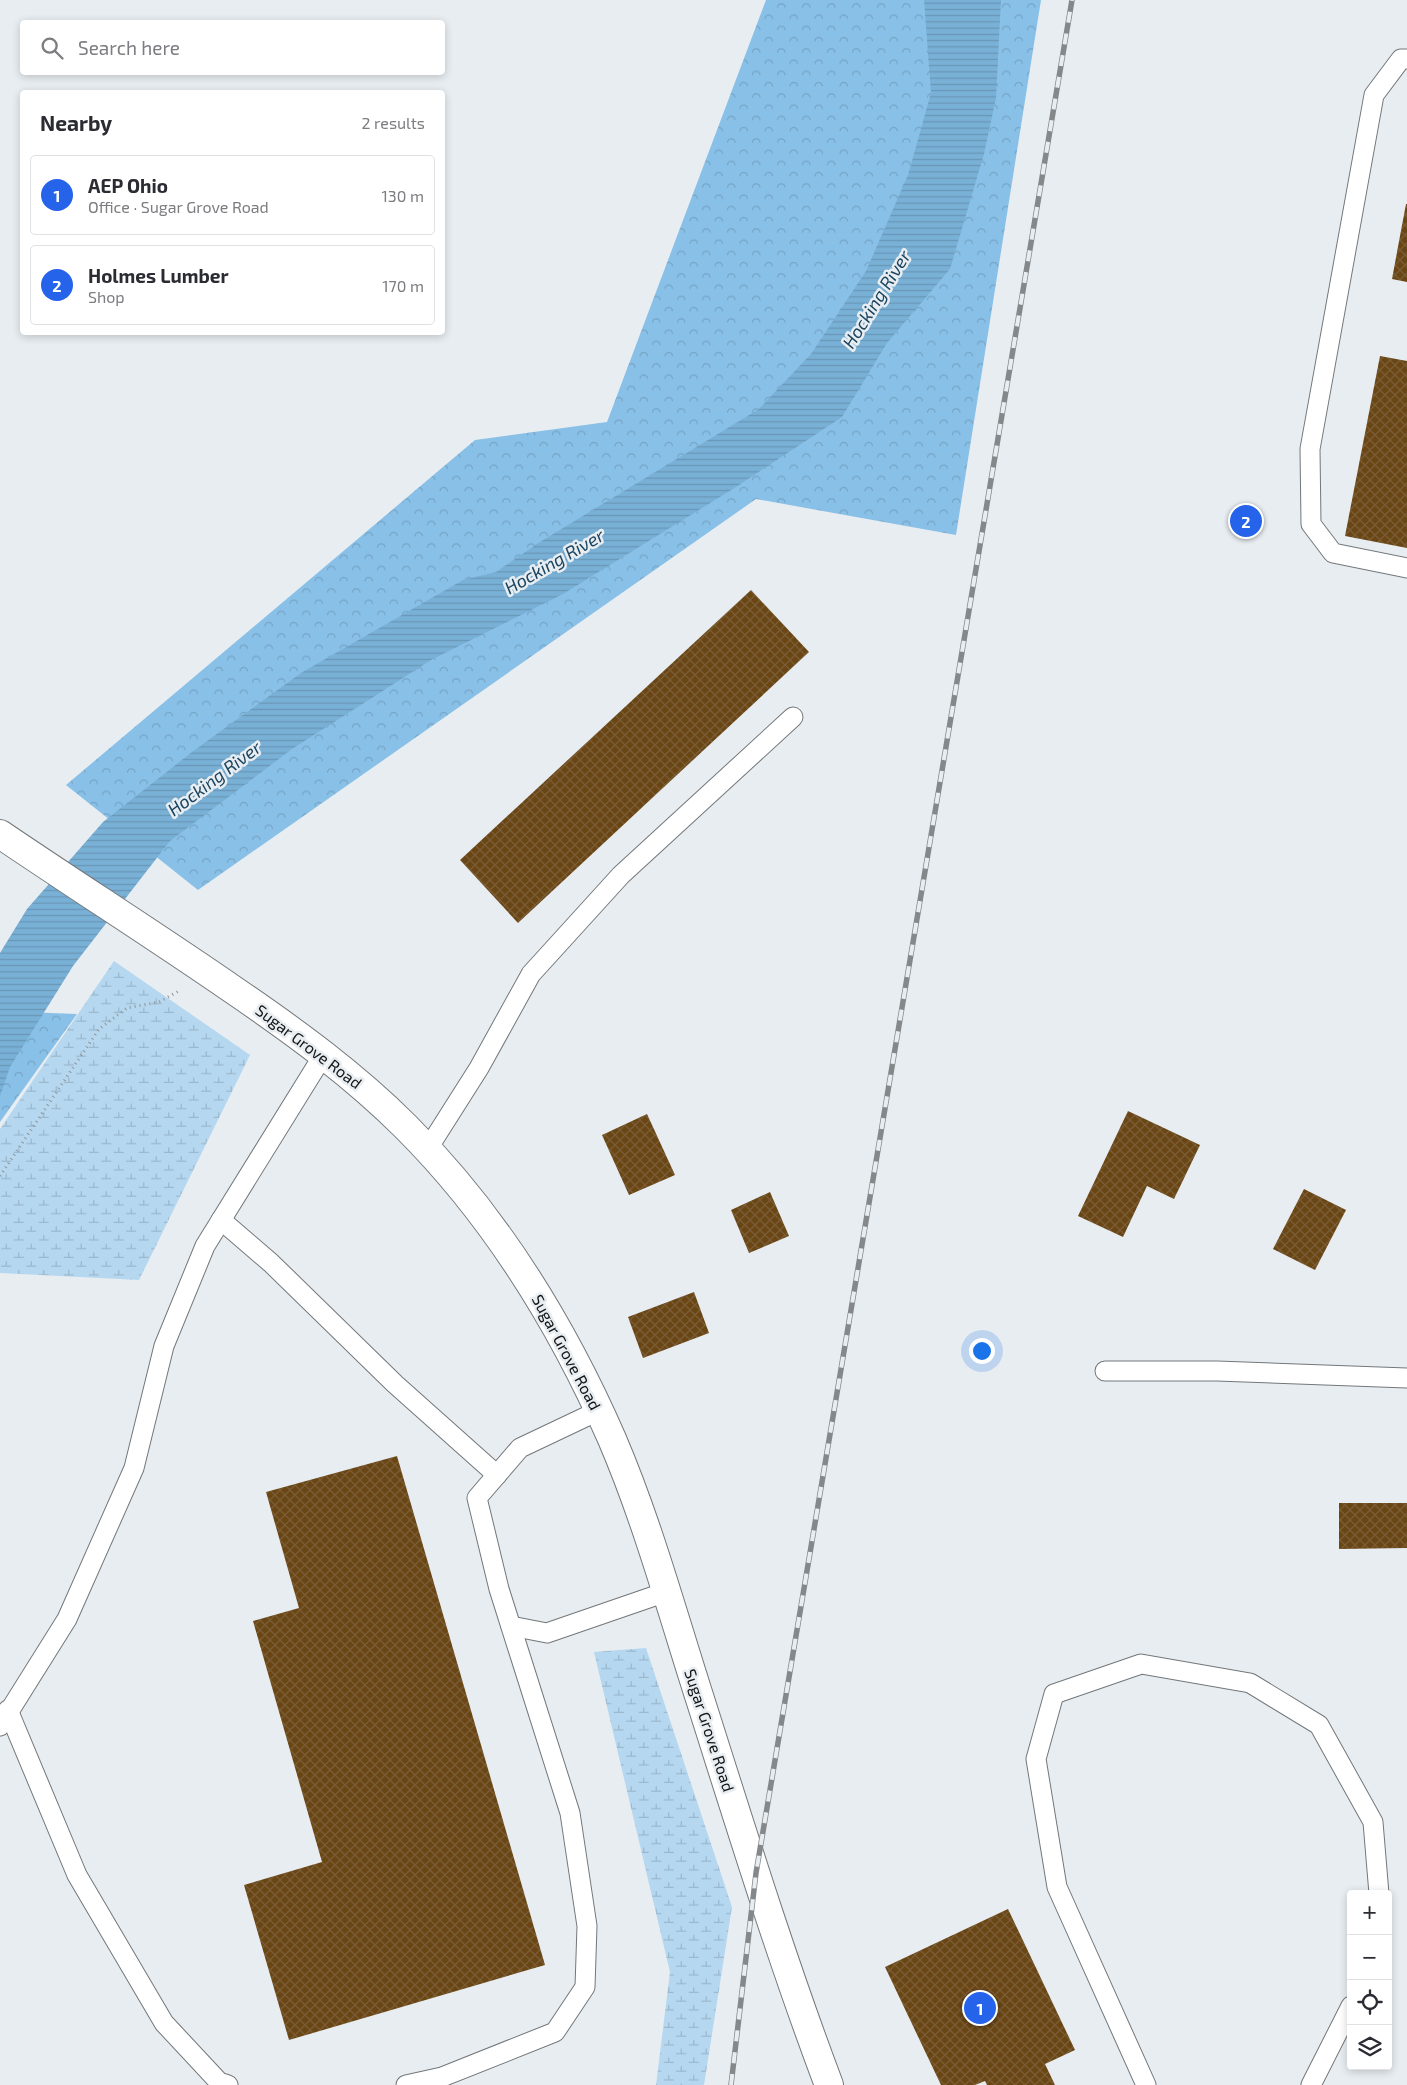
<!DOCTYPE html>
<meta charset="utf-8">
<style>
body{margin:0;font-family:"Exo 2",sans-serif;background:#f2f2f3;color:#2b2b33}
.controls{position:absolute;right:15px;bottom:15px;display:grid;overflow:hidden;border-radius:5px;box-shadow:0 2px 8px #0003}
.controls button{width:45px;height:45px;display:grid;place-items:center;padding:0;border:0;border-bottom:1px solid #e1e1e2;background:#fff;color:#2b2b33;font:25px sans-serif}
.you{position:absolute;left:981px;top:1350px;width:18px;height:18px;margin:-12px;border:4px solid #fff;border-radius:50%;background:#1a73e8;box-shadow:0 0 0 8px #1a73e833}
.badge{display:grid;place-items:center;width:32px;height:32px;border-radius:50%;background:#2563eb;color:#fff;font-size:16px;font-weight:700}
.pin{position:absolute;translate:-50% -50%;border:2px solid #fff;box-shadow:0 1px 5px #0006}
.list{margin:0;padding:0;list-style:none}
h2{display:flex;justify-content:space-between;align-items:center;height:65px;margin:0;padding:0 20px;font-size:21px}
h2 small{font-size:16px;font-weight:400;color:#7c7c81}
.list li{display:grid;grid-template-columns:32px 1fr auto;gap:15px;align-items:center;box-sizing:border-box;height:80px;margin:0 10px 10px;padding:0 10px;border:1px solid #e1e1e2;border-radius:5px}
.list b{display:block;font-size:19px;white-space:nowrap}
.list p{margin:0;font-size:16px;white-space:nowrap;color:#7c7c81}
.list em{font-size:16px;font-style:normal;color:#7c7c81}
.icon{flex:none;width:28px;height:28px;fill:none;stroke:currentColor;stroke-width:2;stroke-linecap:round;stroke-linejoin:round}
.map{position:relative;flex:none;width:1407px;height:2085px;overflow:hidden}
.search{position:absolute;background:#fff;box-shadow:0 2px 8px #0003;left:20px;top:20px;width:425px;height:55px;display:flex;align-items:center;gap:12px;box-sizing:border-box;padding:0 18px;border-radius:5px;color:#7c7c81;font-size:19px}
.panel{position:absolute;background:#fff;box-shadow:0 2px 8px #0003;left:20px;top:90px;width:425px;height:245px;border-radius:5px}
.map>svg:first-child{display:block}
</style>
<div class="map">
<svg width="1407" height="2085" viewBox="0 0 1407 2085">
<defs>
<pattern id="forest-crowns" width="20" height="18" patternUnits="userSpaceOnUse" patternTransform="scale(1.25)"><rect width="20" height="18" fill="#89c0e7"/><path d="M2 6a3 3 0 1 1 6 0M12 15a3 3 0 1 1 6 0" fill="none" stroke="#75a4c5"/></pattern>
<pattern id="wetland-marsh" width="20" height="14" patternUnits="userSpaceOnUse" patternTransform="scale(1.25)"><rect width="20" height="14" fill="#b5d7f0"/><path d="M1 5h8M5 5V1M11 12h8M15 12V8" fill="none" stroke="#9bb8cd"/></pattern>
<pattern id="water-rules" width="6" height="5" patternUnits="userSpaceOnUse" patternTransform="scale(1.25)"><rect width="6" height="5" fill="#79b0d6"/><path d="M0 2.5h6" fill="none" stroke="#6896b7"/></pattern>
<pattern id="building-cross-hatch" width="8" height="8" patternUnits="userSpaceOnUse" patternTransform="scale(1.25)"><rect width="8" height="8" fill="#6a4615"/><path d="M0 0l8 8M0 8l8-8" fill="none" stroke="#7a5d36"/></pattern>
</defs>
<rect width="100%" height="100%" fill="#e8edf1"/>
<!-- forest -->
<g fill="url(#forest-crowns)">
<polygon points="766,0 1041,0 956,535 756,499 198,890 66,785 475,440 607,422"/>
<polygon points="0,1011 77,1014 0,1122"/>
</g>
<!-- wetland -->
<g fill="url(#wetland-marsh)">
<polygon points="114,961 250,1055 139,1280 0,1273 0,1129"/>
<polygon points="646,1648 732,1907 704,2085 656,2085 670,1972 594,1652"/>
</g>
<!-- water -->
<polygon fill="url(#water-rules)" points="924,0 1001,0 996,98 984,154 950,269 887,343 842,417 736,487 563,594 431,660 292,749 170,841 73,966 10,1067 0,1096 0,953 27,909 103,822 192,752 301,673 463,580 496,572 540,542 759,409 811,354 866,271 908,175 931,93"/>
<!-- building -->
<g fill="url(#building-cross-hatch)">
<polygon points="1406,204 1407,204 1407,282 1392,279"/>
<polygon points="1380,356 1407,361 1407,548 1345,536"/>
<polygon points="751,590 809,652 518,923 460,860"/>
<polygon points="1128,1111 1200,1145 1174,1199 1147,1186 1123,1237 1078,1216"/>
<polygon points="647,1114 675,1175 629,1195 602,1135"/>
<polygon points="1304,1189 1346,1210 1315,1270 1273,1249"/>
<polygon points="770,1192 789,1236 749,1253 731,1210"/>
<polygon points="694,1292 709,1333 643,1358 628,1317"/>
<polygon points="397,1456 545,1965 289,2040 244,1885 322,1862 253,1621 299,1608 266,1492"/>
<polygon points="1339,1503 1407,1503 1407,1548 1339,1549"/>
<polygon points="1008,1909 1075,2050 1045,2064 1055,2085 987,2085 985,2081 975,2085 941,2085 885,1967"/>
</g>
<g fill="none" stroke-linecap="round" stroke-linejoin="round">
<!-- lane casing -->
<g stroke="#72777a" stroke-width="21">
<g id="lane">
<polyline points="1407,59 1401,59 1374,95 1310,449 1311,524 1333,553 1407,568"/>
<polyline points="427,1150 479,1068 531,974 621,875 793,717"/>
<polyline points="221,1220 271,1263 395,1384 497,1475"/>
<polyline points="1105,1371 1217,1371 1407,1378"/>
<polyline points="511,1626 547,1633 666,1592"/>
<polyline points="8,1710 77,1875 164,2023 219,2082 228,2085"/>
<polyline points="0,1726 67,1619 134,1468 164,1346 205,1246 324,1054"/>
<polyline points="406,2085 442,2077 555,2032 585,1987 587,1926 570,1813 499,1589 477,1498 520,1448 598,1411"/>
<polyline points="1146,2085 1057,1887 1036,1759 1054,1694 1141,1664 1250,1683 1319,1725 1373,1822 1379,1894"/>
<polyline points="1311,2085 1351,2006"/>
</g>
</g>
<!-- secondary casing -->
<g stroke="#72777a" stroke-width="30">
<path id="secondary" d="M0,834C78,887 157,937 235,991C295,1032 354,1075 406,1127C495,1216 562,1325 612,1439C648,1523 672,1612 700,1699C741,1828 781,1958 829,2085"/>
</g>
<!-- path -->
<polyline stroke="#919597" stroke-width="3" stroke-dasharray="1 4" stroke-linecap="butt" points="0,1176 99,1029 127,1008 159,1002 179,991"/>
<!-- lane -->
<use href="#lane" stroke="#fff" stroke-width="19"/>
<!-- secondary -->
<use href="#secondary" stroke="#fff" stroke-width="28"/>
<!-- rail casing -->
<g stroke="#84888a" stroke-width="5.5">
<polyline id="rail" points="731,2085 756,1873 1072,0"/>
</g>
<!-- rail -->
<use href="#rail" stroke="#e8edf1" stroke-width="4" stroke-dasharray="11" stroke-linecap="butt"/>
</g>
<g text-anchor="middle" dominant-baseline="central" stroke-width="5" stroke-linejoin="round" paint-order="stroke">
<!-- street labels -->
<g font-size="16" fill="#121415" stroke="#e8edf1">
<text transform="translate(309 1046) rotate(37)">Sugar Grove Road</text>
<text transform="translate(567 1352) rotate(62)">Sugar Grove Road</text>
<text transform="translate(710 1730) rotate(72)">Sugar Grove Road</text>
</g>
<!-- water labels -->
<g font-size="18" font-style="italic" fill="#1a445f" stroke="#e8edf1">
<text transform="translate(876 299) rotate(-58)">Hocking River</text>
<text transform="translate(554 561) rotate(-30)">Hocking River</text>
<text transform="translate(214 778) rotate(-37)">Hocking River</text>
</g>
</g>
</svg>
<div class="controls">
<button>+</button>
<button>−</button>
<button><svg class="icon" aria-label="locate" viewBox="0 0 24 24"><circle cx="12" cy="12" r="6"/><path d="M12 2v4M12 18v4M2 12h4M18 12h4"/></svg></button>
<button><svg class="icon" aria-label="layers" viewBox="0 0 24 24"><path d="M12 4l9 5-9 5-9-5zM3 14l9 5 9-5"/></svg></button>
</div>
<div class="you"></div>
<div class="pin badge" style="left:980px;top:2008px">1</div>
<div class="pin badge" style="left:1246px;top:521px">2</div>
<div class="search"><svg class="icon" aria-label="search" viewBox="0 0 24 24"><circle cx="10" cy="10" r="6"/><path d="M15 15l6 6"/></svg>Search here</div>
<section class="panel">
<h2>Nearby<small>2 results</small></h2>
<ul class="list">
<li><span class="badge">1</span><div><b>AEP Ohio</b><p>Office · Sugar Grove Road</p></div><em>130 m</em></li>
<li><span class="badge">2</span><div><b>Holmes Lumber</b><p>Shop</p></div><em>170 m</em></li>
</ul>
</section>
</div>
